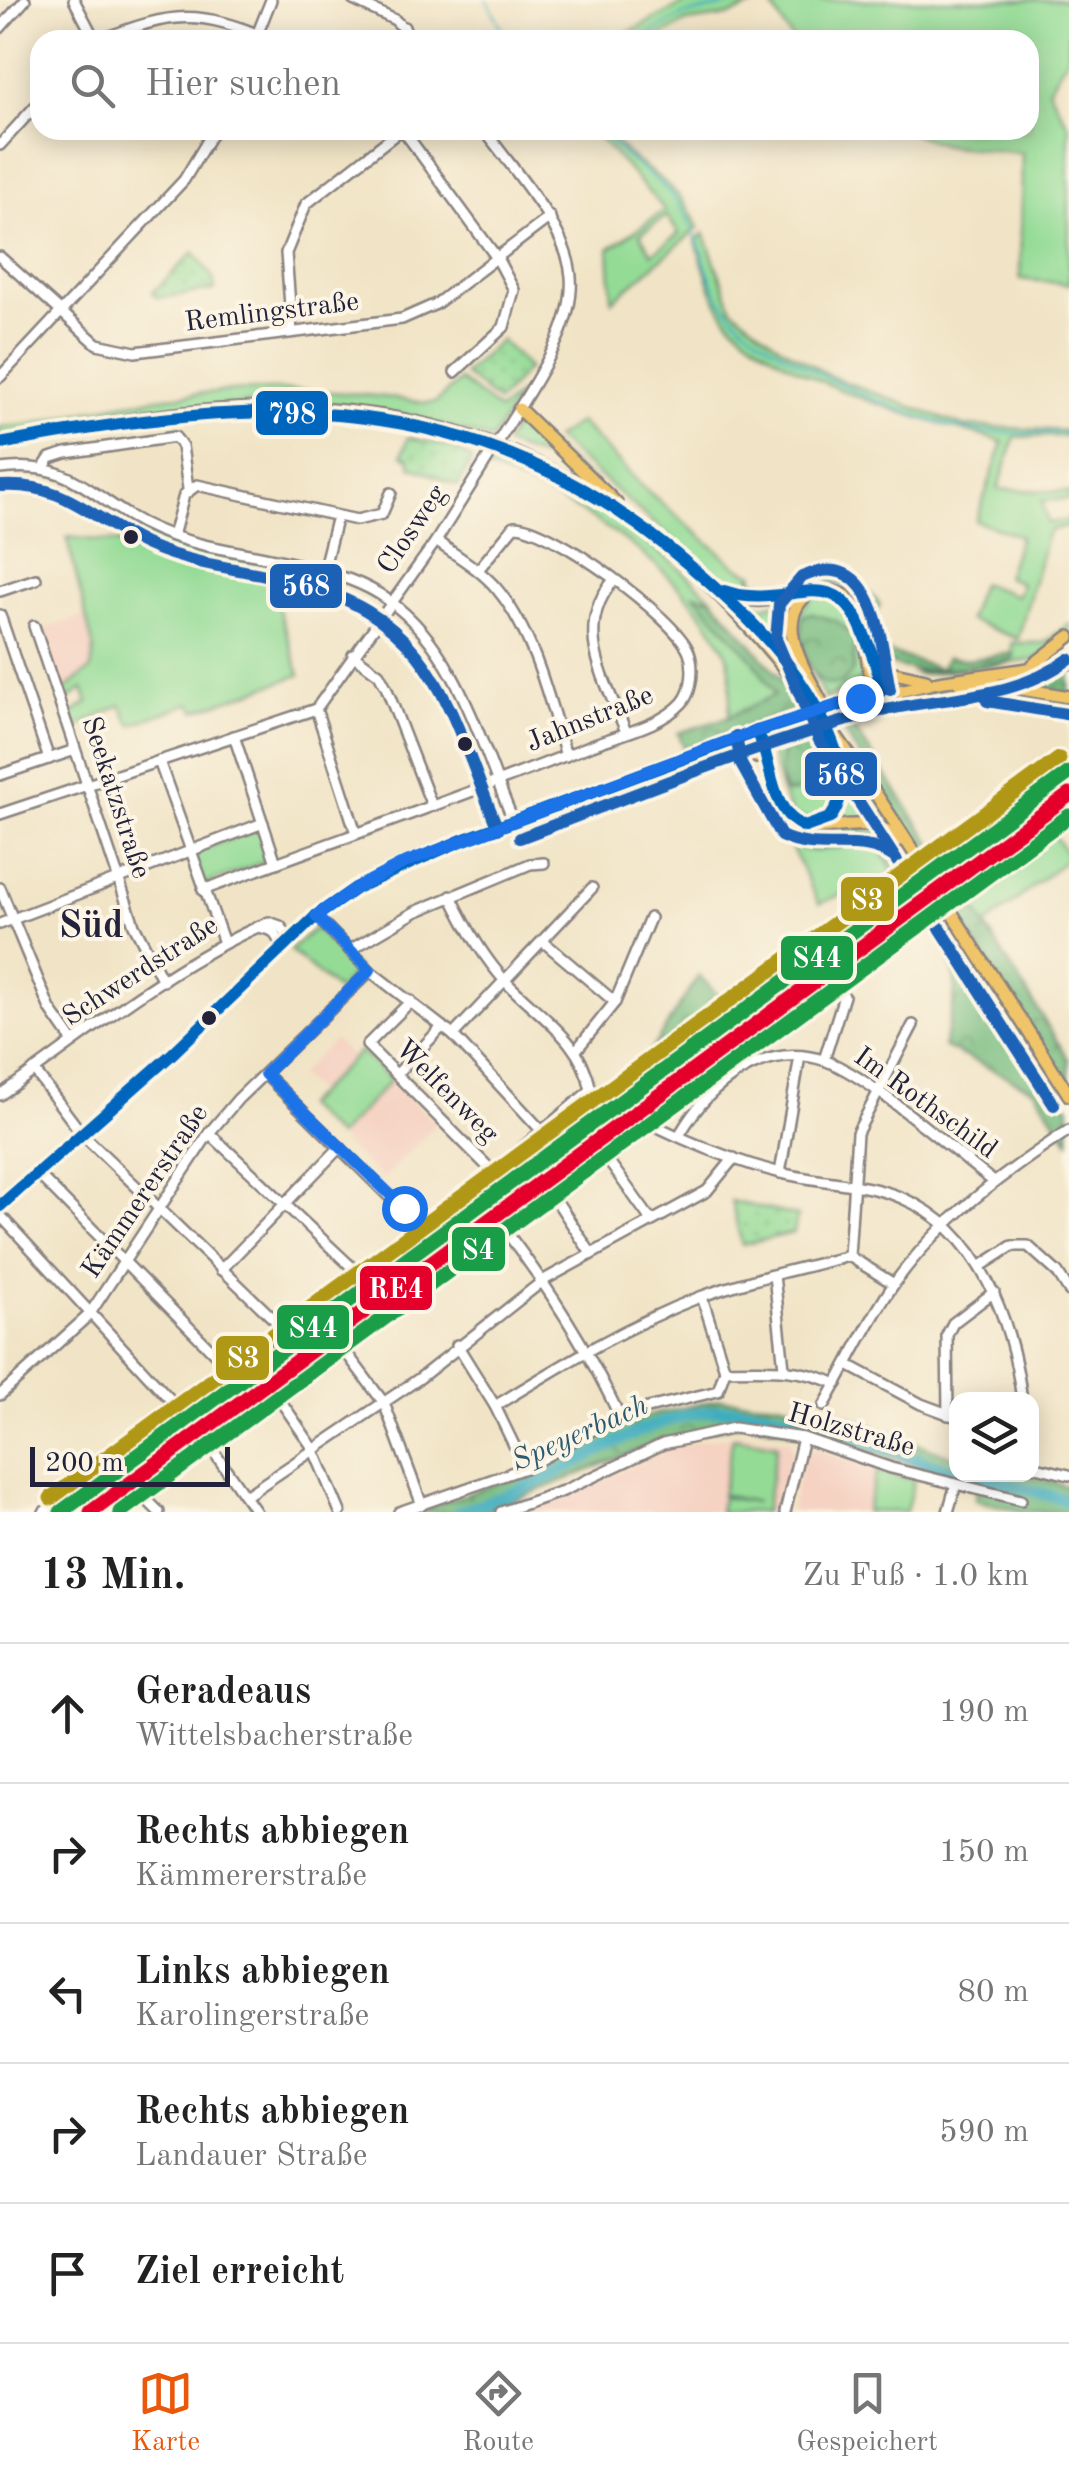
<!DOCTYPE html>
<html lang="de">
<meta charset="utf-8">
<style>
body{margin:0;font-family:"Old Standard TT",serif;background:#f2f2f2;color:#222}
.controls{position:absolute;right:30px;bottom:30px;display:grid;overflow:hidden;border-radius:20px;box-shadow:0 5px 25px #0003}
.controls button{width:90px;height:90px;display:grid;place-items:center;padding:0;border:0;border-bottom:2px solid #e0e0e0;background:#fff;color:#222;font:50px sans-serif}
.scale{position:absolute;left:30px;bottom:25px;width:200px;box-sizing:border-box;padding-left:10px;border:5px solid #22223b;border-top:0;font-size:28px;line-height:35px;white-space:nowrap;color:#22223b;-webkit-text-stroke:8px #fcf5e5;paint-order:stroke}
.stop{position:absolute;width:30px;height:30px;margin:-22px;border:8px solid #1a73e8;border-radius:50%;background:#fff}
.stop.end{background:#1a73e8;border-color:#fff;box-shadow:0 2px 10px #0008}
.list{margin:0;padding:0;list-style:none}
h2{display:flex;justify-content:space-between;align-items:center;height:130px;margin:0;padding:0 40px;font-size:42px}
h2 small{font-size:32px;font-weight:400;color:#767676}
.list li{display:grid;grid-template-columns:65px 1fr auto;gap:30px;align-items:center;box-sizing:border-box;height:140px;padding:0 40px;border-top:2px solid #e0e0e0}
.list b{display:block;font-size:38px;white-space:nowrap}
.list p{margin:0;font-size:32px;white-space:nowrap;color:#767676}
.list em{font-size:32px;font-style:normal;color:#767676}
.icon{flex:none;width:55px;height:55px;fill:none;stroke:currentColor;stroke-width:2;stroke-linecap:round;stroke-linejoin:round}
.map{position:relative;flex:none;width:1069px;height:1512px;overflow:hidden}
.search{position:absolute;background:#fff;box-shadow:0 5px 25px #0003;left:30px;right:30px;top:30px;height:110px;display:flex;align-items:center;gap:25px;box-sizing:border-box;padding:0 35px;border-radius:30px;color:#767676;font-size:38px}
.sheet{height:830px;background:#fff}
nav{display:flex;justify-content:space-around;align-items:center;box-sizing:border-box;height:140px;border-top:2px solid #e0e0e0;background:#fff;font-size:28px;color:#767676}
nav a{display:grid;justify-items:center;gap:5px}
nav .on{color:#ea580c}
.map>svg:first-child{display:block}
</style>
<div class="map">
<svg width="1069" height="1512" viewBox="0 0 1069 1512">
<defs>
<pattern id="forest-crowns" width="20" height="18" patternUnits="userSpaceOnUse" patternTransform="scale(2.5)"><rect width="20" height="18" fill="#77bb7f"/><path d="M2 6a3 3 0 1 1 6 0M12 15a3 3 0 1 1 6 0" fill="none" stroke="#619869"/></pattern>
<pattern id="park-dots" width="8" height="8" patternUnits="userSpaceOnUse" patternTransform="scale(2.5)"><rect width="8" height="8" fill="#94db96"/><path d="M2 2h.1M6 6h.1" fill="none" stroke="#7fbc82" stroke-width="1.8" stroke-linecap="round"/></pattern>
</defs>
<rect width="100%" height="100%" fill="#fcf5e5"/>
<filter id="ink" filterUnits="userSpaceOnUse"><feTurbulence type="fractalNoise" baseFrequency=".01" numOctaves="2"/><feDisplacementMap in="SourceGraphic" scale="20" xChannelSelector="R" yChannelSelector="G"/><feConvolveMatrix kernelMatrix="1 2 1 2 8 2 1 2 1" color-interpolation-filters="sRGB"/></filter>
<filter id="wash" filterUnits="userSpaceOnUse"><feTurbulence type="fractalNoise" baseFrequency=".0048" numOctaves="4" result="noise"/><feDisplacementMap in="SourceGraphic" scale="40" xChannelSelector="R" yChannelSelector="G"/><feGaussianBlur stdDeviation="2.25" result="paint"/><feColorMatrix in="noise" values="0 0 0 0 0 0 0 0 0 0 0 0 0 0 0 0 0 1.4 0 .05"/><feComposite in="paint" operator="in"/></filter>
<g filter="url(#wash)">
<rect width="100%" height="100%" fill="#f1e4c6"/>
<!-- built -->
<g fill="#f5d2c2">
<polygon points="84,616 94,650 91,669 63,691 42,630"/>
<polygon points="334,1039 351,1057 317,1092 298,1075"/>
<polygon points="391,1080 436,1123 382,1180 337,1137"/>
<polygon points="738,1434 790,1440 792,1452 778,1512 520,1512 581,1491 672,1446"/>
<polygon points="815,1449 877,1471 866,1512 790,1512 805,1455"/>
</g>
<!-- railway -->
<g fill="#d1bfbd">
<polygon points="1069,766 1069,786 1022,821 631,1105 620,1099"/>
<polygon points="607,1108 621,1115 190,1432 79,1512 51,1512"/>
</g>
<!-- green -->
<g fill="#94db96" stroke="#5b7e68" stroke-width="2.5" fill-rule="evenodd">
<polygon points="691,0 767,0 729,16 687,22 654,40 614,40"/>
<polygon points="768,0 1069,0 1069,55 1048,89 1069,126 1069,284 1020,279 1022,153 944,145 903,130 1029,130 1029,40 793,40"/>
<path d="M592,130H607C633,172 675,172 698,228L612,301L609,249L665,210ZM667,216L679,234L652,254L640,234Z"/>
<path d="M704,233L732,308L780,346L832,377L963,426L1069,431V436L1015,437L998,489L1069,492V499L1042,501L1048,523L1069,520V527L1051,530L1046,537L1018,639L968,620L981,583L1017,596L1021,583L1006,577L1020,536L976,521L1003,442C912,415 806,391 734,325C713,306 704,267 696,241Z"/>
<path d="M460,380L499,411L522,392L491,440C431,420 368,405 304,403C203,401 100,425 0,439V427C43,426 84,410 127,403C228,385 325,386 425,403L436,402Z"/>
<polygon points="519,420 598,486 549,460 504,444"/>
<polygon points="579,422 643,487 736,566 753,574 744,593 723,583 555,438"/>
<path d="M498,453C579,492 648,535 712,598L695,595L754,661L775,695L729,717C730,697 734,666 724,648C677,562 578,501 488,469Z"/>
<polygon points="140,531 192,548 263,561 300,675 195,711 191,703 131,725 121,705 75,728 71,715 88,702 83,689 67,700 63,691 91,669 94,650 67,537 133,544"/>
<polygon points="797,596 790,617 815,698 734,600 764,606"/>
<path d="M813,596C862,591 860,644 865,679L825,699L797,639L796,618Z"/>
<polygon points="1069,624 1069,634 1034,660 919,675 914,673 1012,660 1012,643 1044,643"/>
<polygon points="978,688 1069,702 1069,709 980,693 914,703 911,694"/>
<path d="M813,720C831,749 843,774 835,808C798,833 788,815 778,779C775,767 769,753 775,741C781,731 790,726 800,722V726C777,742 780,763 782,789L789,793L821,787C830,762 827,740 807,722Z"/>
<path d="M827,731L894,829L864,819L825,826C860,798 845,766 827,731Z"/>
<polygon points="1036,810 1069,857 984,927 951,871"/>
<polygon points="262,827 272,859 204,885 192,852"/>
<polygon points="870,843 882,851 893,873 819,904 791,846 815,851"/>
<polygon points="315,928 357,969 338,991 290,950"/>
<polygon points="360,1051 391,1080 337,1137 304,1106"/>
<polygon points="733,1437 777,1445 765,1512 719,1512 722,1497 756,1502 722,1495"/>
<polygon points="877,1471 914,1480 906,1512 866,1512"/>
</g>
<!-- forest -->
<g fill="url(#forest-crowns)" stroke="#4c6e5d" stroke-width="2.5">
<path d="M753,574L757,590C798,582 849,563 880,605L875,612L884,651L940,669L947,657L968,660L1013,653L1014,657C1000,666 972,666 955,668C834,685 901,608 843,585C814,574 782,593 753,596L744,593Z"/>
<polygon points="694,594 712,598 804,706 685,749 678,733 729,717 775,695 754,661"/>
<path d="M810,613L837,621L855,638L853,671L842,684L827,685C806,674 798,638 803,616Z"/>
<polygon points="1069,669 1069,694 978,679"/>
<polygon points="911,694 914,703 851,724 934,847 984,829 933,871 832,713"/>
<path d="M807,722L824,743L828,780L821,788L785,793C774,762 782,738 807,722Z"/>
<path d="M767,808L804,833L852,826L885,833L921,880L905,891L882,851L870,843C818,846 791,867 767,808Z"/>
<polygon points="951,871 1069,1060 1069,1089 936,881"/>
<path d="M924,890L1069,1108V1141L1035,1090L943,1046C964,970 959,962 913,898Z"/>
<polygon points="699,975 735,1013 660,1069 650,1052"/>
<polygon points="719,1399 783,1403 817,1414 830,1410 956,1458 956,1474 1028,1475 1069,1487 1069,1512 1024,1512 975,1500 978,1484 826,1438 746,1422 658,1442 486,1512 416,1512 529,1472 619,1423"/>
</g>
<!-- park -->
<g fill="url(#park-dots)" stroke="#5b7e68" stroke-width="2.5">
<polygon points="194,252 213,278 215,290 157,298 152,293"/>
<polygon points="501,340 528,368 498,402 464,374"/>
<polygon points="408,437 454,448 472,460 458,486 411,466 409,458 402,455"/>
<polygon points="731,1201 797,1216 794,1233 742,1245"/>
</g>
<g fill="none" stroke-linecap="round" stroke-linejoin="round">
<!-- stream -->
<g stroke="#40adbe" stroke-width="2.5">
<polyline points="487,0 508,40"/>
<polyline points="639,40 681,16 753,0"/>
<path d="M601,130C621,159 658,175 679,204C702,236 703,276 726,307C763,356 916,425 977,431C1007,435 1039,432 1069,433"/>
</g>
<!-- river -->
<g stroke="#40adbe" stroke-width="12">
<polyline points="972,1474 1069,1501"/>
<path d="M458,1512C487,1503 516,1493 544,1479C609,1447 675,1403 751,1410C823,1418 887,1453 956,1471"/>
</g>
</g>
</g>
<g filter="url(#ink)">
<g fill="none" stroke-linecap="round" stroke-linejoin="round">
<!-- minor casing -->
<g stroke="#8a8380" stroke-width="14">
<g id="minor">
<polyline points="74,0 95,40"/>
<polyline points="353,0 395,20 415,40"/>
<polyline points="0,28 25,0"/>
<path d="M100,40C173,11 199,9 271,40"/>
<polyline points="255,40 271,0"/>
<polyline points="395,40 404,27"/>
<polyline points="403,130 497,258 514,290 504,327 455,372"/>
<path d="M484,130C589,265 603,279 506,429"/>
<polyline points="0,145 40,101"/>
<polyline points="0,257 97,344 135,352 402,319 436,304 550,217"/>
<polyline points="292,332 286,253 306,204 401,130"/>
<polyline points="0,377 184,180 214,130"/>
<polyline points="44,467 50,458 66,453 175,437 182,446 188,489"/>
<path d="M0,469C76,458 94,504 157,530C201,549 251,552 297,564C329,573 361,580 388,600C459,650 481,747 514,822"/>
<polyline points="173,536 184,495 197,485 357,520 382,514 391,493"/>
<path d="M436,541C457,556 480,569 497,589C534,633 550,702 566,756"/>
<polyline points="323,571 337,516"/>
<path d="M613,581C572,629 606,681 626,732"/>
<polyline points="0,591 36,579"/>
<polyline points="0,615 49,759"/>
<polyline points="34,626 134,925 163,981"/>
<polyline points="353,655 379,674 386,687 432,806"/>
<polyline points="316,709 436,541 483,466"/>
<polyline points="316,709 356,833"/>
<polyline points="234,736 276,863"/>
<polyline points="159,761 224,943"/>
<polyline points="0,775 75,750"/>
<polyline points="0,814 316,709"/>
<polyline points="0,888 50,1009 73,1042"/>
<path d="M203,890C331,842 460,798 587,747C616,735 660,727 682,703C693,691 694,666 689,652C676,618 550,525 514,526L478,570"/>
<path d="M451,896C466,927 483,957 506,982C541,1018 581,1039 591,1090"/>
<polyline points="316,916 370,971 453,1035 541,1130"/>
<polyline points="0,924 263,823"/>
<polyline points="259,927 273,931 283,947"/>
<polyline points="545,943 615,1002"/>
<polyline points="350,950 415,912 530,864 544,863"/>
<polyline points="411,1001 367,1045 493,1172"/>
<polyline points="453,1035 592,888"/>
<polyline points="578,1048 615,1002 650,918"/>
<polyline points="824,1060 844,996"/>
<polyline points="34,1070 82,1134 285,1330"/>
<polyline points="265,1074 420,1227"/>
<polyline points="397,1074 442,1027"/>
<path d="M591,1090C647,1125 717,1157 781,1173C819,1183 865,1182 902,1198C981,1231 1012,1322 1022,1400"/>
<path d="M0,1095C87,1034 171,964 269,922L280,926L291,939"/>
<polyline points="209,1133 357,1272"/>
<path d="M680,1134C709,1084 765,1040 826,1061C869,1076 954,1152 994,1182"/>
<polyline points="607,1159 651,1220"/>
<polyline points="36,1172 230,1369"/>
<polyline points="780,1173 800,1056"/>
<polyline points="556,1200 590,1252"/>
<polyline points="0,1215 178,1408 493,1172 591,1090"/>
<polyline points="849,1256 857,1133 913,1025"/>
<polyline points="981,1266 1012,1246 1028,1246 1057,1272 1069,1291"/>
<polyline points="221,1270 340,1147"/>
<polyline points="774,1275 784,1368"/>
<polyline points="702,1297 725,1370"/>
<polyline points="333,1335 384,1403 422,1505"/>
<polyline points="457,1345 495,1406 525,1468"/>
<polyline points="848,1365 921,1404 956,1417"/>
<path d="M725,1370C766,1369 799,1367 837,1384"/>
<polyline points="269,1384 313,1448 340,1512"/>
<polyline points="0,1395 89,1315 209,1133 238,1099 370,971"/>
<path d="M495,1406C562,1365 627,1325 700,1297C748,1279 799,1269 849,1256L894,1284"/>
<path d="M824,1406C847,1366 868,1321 894,1284C940,1219 1004,1173 1069,1130"/>
<polyline points="948,1415 947,1335 953,1323 994,1292"/>
<polyline points="200,1432 256,1512"/>
<polyline points="1032,1466 1069,1475"/>
<polyline points="131,1484 159,1512"/>
<polyline points="247,1495 420,1378 544,1280 707,1191 734,1158"/>
<polyline points="44,1512 77,1489"/>
<path d="M93,1512L495,1217C544,1280 585,1343 619,1415"/>
<polyline points="399,1512 525,1468 619,1415 718,1391 725,1370"/>
<polyline points="501,1512 563,1491 663,1444 734,1428 803,1438 891,1468 1021,1500"/>
<polyline points="785,1512 803,1438"/>
<polyline points="948,1512 956,1484"/>
</g>
</g>
<!-- major casing -->
<g stroke="#8a8380" stroke-width="16">
<g id="major">
<polyline points="519,409 616,503"/>
<path d="M0,444C108,421 219,402 330,410C638,433 793,658 942,897C983,964 1027,1028 1069,1095"/>
<path d="M726,592C772,617 805,575 846,596L862,623L873,694"/>
<path d="M809,593C767,624 814,682 828,716"/>
<polyline points="1033,665 1069,637"/>
<polyline points="877,669 926,680"/>
<polyline points="959,683 993,684 1069,697"/>
<polyline points="843,704 938,682 1069,663"/>
<path d="M757,731C773,756 767,788 785,813C811,851 856,802 901,840"/>
<polyline points="711,751 745,752 757,757"/>
<polyline points="814,824 835,814 845,788 819,719"/>
<polyline points="0,1206 171,1055 316,916 356,888 462,840 797,718"/>
</g>
</g>
<!-- minor -->
<use href="#minor" stroke="#fff" stroke-width="9"/>
<!-- major -->
<use href="#major" stroke="#f0c469" stroke-width="11"/>
<!-- minor-bridge casing -->
<g stroke="#8a8380" stroke-width="14" stroke-linecap="butt">
<polyline id="minor-bridge" points="483,466 506,429"/>
</g>
<!-- major-bridge casing -->
<g stroke="#8a8380" stroke-width="16" stroke-linecap="butt">
<polyline id="major-bridge" points="797,718 843,704"/>
</g>
<!-- minor-bridge -->
<use href="#minor-bridge" stroke="#fff" stroke-width="9"/>
<!-- major-bridge -->
<use href="#major-bridge" stroke="#f0c469" stroke-width="11"/>
<!-- bus-1 casing -->
<g stroke="#fcf5e5" stroke-width="20">
<g id="bus-1">
<path d="M0,444C258,395 477,382 689,565C732,602 777,643 807,692C828,727 858,782 830,818L805,827C769,813 773,762 757,731"/>
<path d="M724,591C788,613 833,557 863,632C871,651 880,671 880,692"/>
<polyline points="0,1206 171,1055 316,916 356,888 462,840 753,733 880,692"/>
</g>
</g>
<!-- bus-2 casing -->
<g stroke="#fcf5e5" stroke-width="20">
<g id="bus-2">
<path d="M1,486C69,482 95,523 152,547C197,566 246,569 292,581C436,618 447,706 498,829"/>
<path d="M890,690C881,646 877,544 802,577L779,604L776,639L819,740L1054,1105"/>
<polyline points="987,701 1066,714"/>
<path d="M736,736L741,764L781,836C820,855 858,833 894,857"/>
<path d="M520,838C634,795 748,748 865,715C933,695 1010,703 1069,659"/>
</g>
</g>
<!-- bus-1 -->
<use href="#bus-1" stroke="#0065bd" stroke-width="12"/>
<!-- bus-2 -->
<use href="#bus-2" stroke="#1b62b7" stroke-width="12"/>
<!-- rail-1 casing -->
<g stroke="#fcf5e5" stroke-width="22">
<polyline id="rail-1" points="61,1512 1069,773"/>
</g>
<!-- rail-2 casing -->
<g stroke="#fcf5e5" stroke-width="22">
<polyline id="rail-2" points="91,1512 1069,795"/>
</g>
<!-- rail-3 casing -->
<g stroke="#fcf5e5" stroke-width="22">
<polyline id="rail-3" points="51,1498 1059,759"/>
</g>
<!-- rail-4 casing -->
<g stroke="#fcf5e5" stroke-width="22">
<polyline id="rail-4" points="120,1512 1069,816"/>
</g>
<!-- rail-1 -->
<use href="#rail-1" stroke="#1a9d47" stroke-width="15"/>
<!-- rail-2 -->
<use href="#rail-2" stroke="#e4002b" stroke-width="15"/>
<!-- rail-3 -->
<use href="#rail-3" stroke="#b09817" stroke-width="15"/>
<!-- rail-4 -->
<use href="#rail-4" stroke="#1a9d47" stroke-width="15"/>
</g>
</g>
<g fill="none" stroke-linecap="round" stroke-linejoin="round" filter="url(#ink)">
<!-- route -->
<polyline stroke="#1a73e8" stroke-width="12" points="404,1208 265,1074 370,970 316,916 356,888 406,862 739,737 860,698"/>
</g>
<!-- markers -->
<g fill="#22223b" stroke="#fcf5e5" stroke-width="4">
<circle cx="131" cy="537" r="9"/>
<circle cx="465" cy="744" r="9"/>
<circle cx="209" cy="1018" r="9"/>
</g>
<g text-anchor="middle" dominant-baseline="central" stroke-width="8" stroke-linejoin="round" paint-order="stroke">
<!-- street labels -->
<g font-size="28" fill="#22223b" stroke="#fcf5e5">
<text transform="translate(272 313) rotate(-7)">Remlingstraße</text>
<text transform="translate(413 530) rotate(-56)">Closweg</text>
<text transform="translate(590 720) rotate(-22)">Jahnstraße</text>
<text transform="translate(115 798) rotate(72)">Seekatzstraße</text>
<text transform="translate(141 972) rotate(-33)">Schwerdstraße</text>
<text transform="translate(446 1092) rotate(45)">Welfenweg</text>
<text transform="translate(925 1104) rotate(36)">Im Rothschild</text>
<text transform="translate(146 1192) rotate(-56)">Kämmererstraße</text>
<text transform="translate(851 1431) rotate(16)">Holzstraße</text>
</g>
<!-- water labels -->
<g font-size="30" font-style="italic" fill="#2e5a6f" stroke="#fcf5e5">
<text transform="translate(580 1434) rotate(-24)">Speyerbach</text>
</g>
<!-- district labels -->
<g font-size="38" font-weight="bold" fill="#22223b" stroke="#fcf5e5">
<text x="91" y="927">Süd</text>
</g>
</g>
<g stroke="#fcf5e5" stroke-width="4">
<rect x="254" y="389" width="76" height="48" rx="10" fill="#0065bd"/>
<rect x="268" y="562" width="76" height="48" rx="10" fill="#1b62b7"/>
<rect x="803" y="750" width="76" height="48" rx="10" fill="#1b62b7"/>
<rect x="839" y="875" width="57" height="48" rx="10" fill="#b09817"/>
<rect x="779" y="934" width="76" height="48" rx="10" fill="#1a9d47"/>
<rect x="450" y="1225" width="57" height="48" rx="10" fill="#1a9d47"/>
<rect x="358" y="1264" width="76" height="48" rx="10" fill="#e4002b"/>
<rect x="275" y="1303" width="76" height="48" rx="10" fill="#1a9d47"/>
<rect x="214" y="1334" width="57" height="48" rx="10" fill="#b09817"/>
</g>
<g font-size="28" text-anchor="middle" font-weight="bold" fill="#fff">
<text x="292" y="423">798</text>
<text x="306" y="595">568</text>
<text x="841" y="784">568</text>
<text x="867" y="909">S3</text>
<text x="817" y="967">S44</text>
<text x="478" y="1259">S4</text>
<text x="396" y="1298">RE4</text>
<text x="313" y="1337">S44</text>
<text x="243" y="1367">S3</text>
</g>
</svg>
<div class="controls">
<button><svg class="icon" aria-label="layers" viewBox="0 0 24 24"><path d="M12 4l9 5-9 5-9-5zM3 14l9 5 9-5"/></svg></button>
</div>
<div class="scale">200 m</div>
<div class="stop" style="left:404px;top:1208px"></div>
<div class="stop end" style="left:860px;top:698px"></div>
<div class="search"><svg class="icon" aria-label="search" viewBox="0 0 24 24"><circle cx="10" cy="10" r="6"/><path d="M15 15l6 6"/></svg>Hier suchen</div>
</div>
<section class="sheet">
<h2>13 Min.<small>Zu Fuß · 1.0 km</small></h2>
<ul class="list">
<li><svg class="icon" aria-label="ahead" viewBox="0 0 24 24"><path d="M12 20V5M6 11l6-6 6 6"/></svg><div><b>Geradeaus</b><p>Wittelsbacherstraße</p></div><em>190 m</em></li>
<li><svg class="icon" aria-label="right" viewBox="0 0 24 24"><path d="M7 20v-9h11M14 6l5 5-5 5"/></svg><div><b>Rechts abbiegen</b><p>Kämmererstraße</p></div><em>150 m</em></li>
<li><svg class="icon" aria-label="left" viewBox="0 0 24 24"><path d="M17 20v-9H6M10 6l-5 5 5 5"/></svg><div><b>Links abbiegen</b><p>Karolingerstraße</p></div><em>80 m</em></li>
<li><svg class="icon" aria-label="right" viewBox="0 0 24 24"><path d="M7 20v-9h11M14 6l5 5-5 5"/></svg><div><b>Rechts abbiegen</b><p>Landauer Straße</p></div><em>590 m</em></li>
<li><svg class="icon" aria-label="arrive" viewBox="0 0 24 24"><path d="M6 21V4h12l-3 4 3 4H6"/></svg><div><b>Ziel erreicht</b></div></li>
</ul>
</section>
<nav>
<a class="on"><svg class="icon" aria-label="map" viewBox="0 0 24 24"><path d="M3 6l6-2 6 2 6-2v14l-6 2-6-2-6 2zM9 4v14M15 6v14"/></svg>Karte</a>
<a><svg class="icon" aria-label="directions" viewBox="0 0 24 24"><path d="M12 3l9 9-9 9-9-9zM9 14v-3h6M13 9l2 2-2 2"/></svg>Route</a>
<a><svg class="icon" aria-label="saved" viewBox="0 0 24 24"><path d="M7 4h10v16l-5-4-5 4z"/></svg>Gespeichert</a>
</nav>
